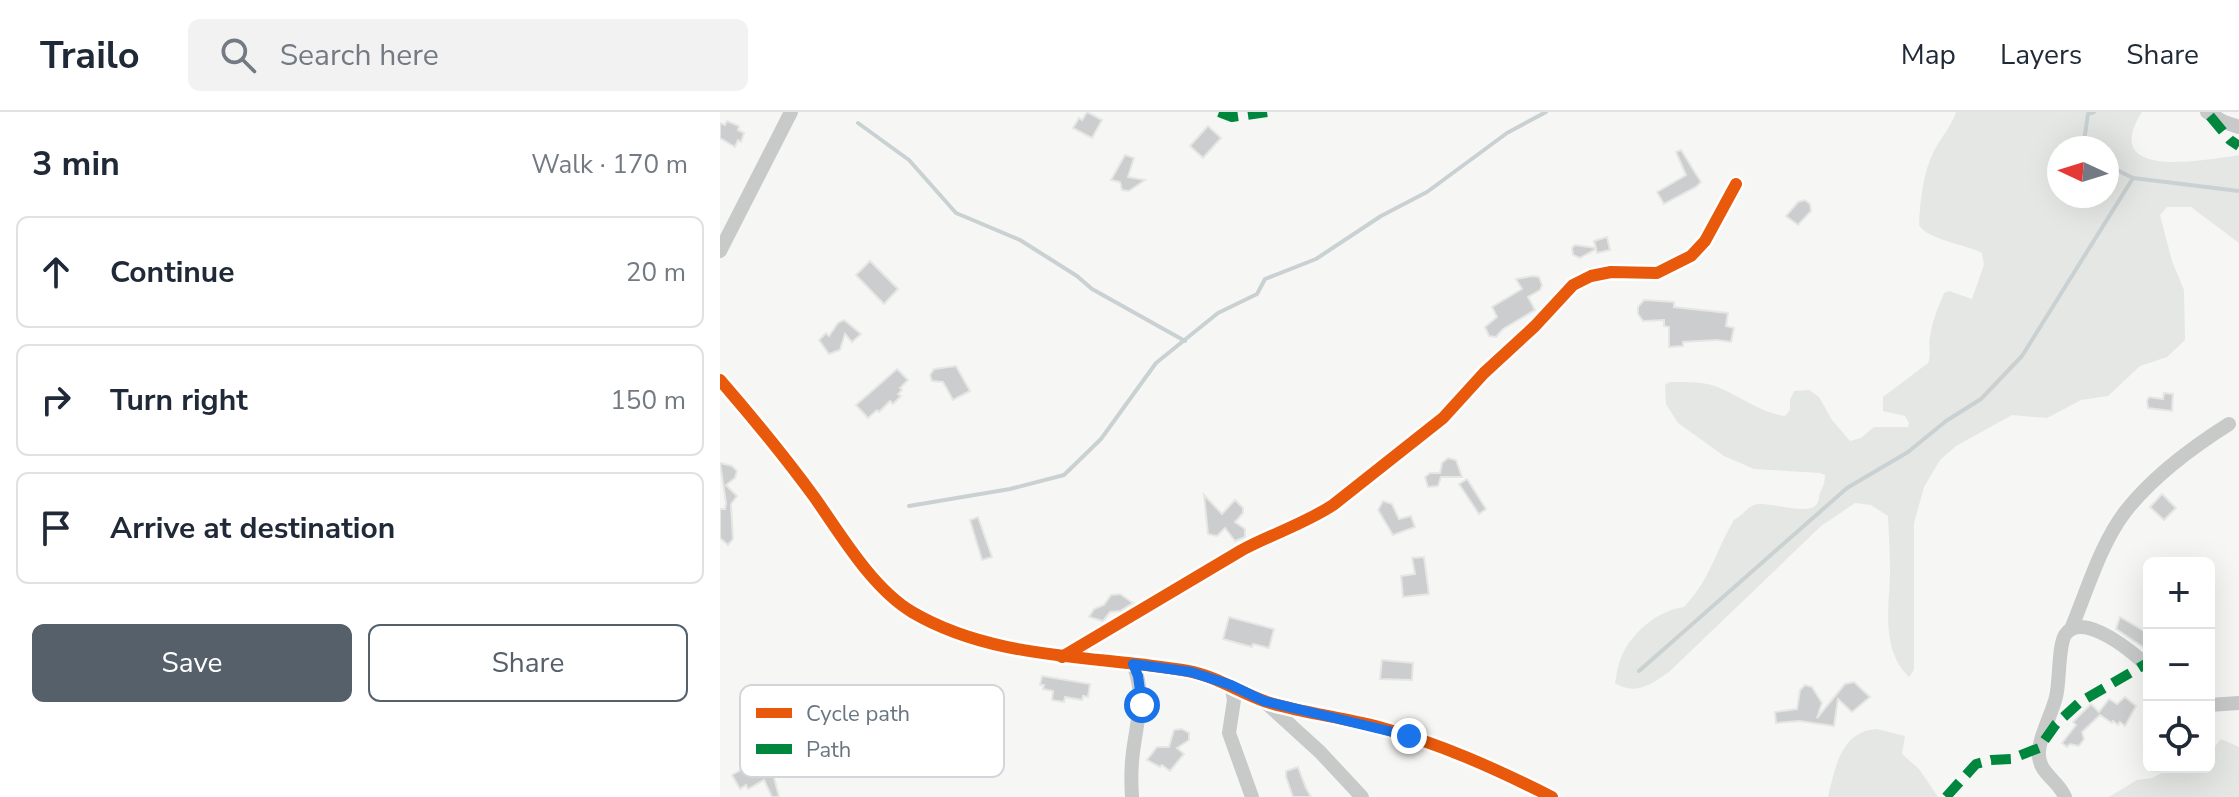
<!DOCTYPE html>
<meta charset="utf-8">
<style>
body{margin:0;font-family:"Nunito Sans",sans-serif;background:#f2f2f3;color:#1f2937}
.controls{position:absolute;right:24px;bottom:24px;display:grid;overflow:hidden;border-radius:12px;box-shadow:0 8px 32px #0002}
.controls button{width:72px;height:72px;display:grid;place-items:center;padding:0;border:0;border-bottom:2px solid #e0e1e3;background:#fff;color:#1f2937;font:40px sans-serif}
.compass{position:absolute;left:1327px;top:24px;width:72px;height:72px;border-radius:50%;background:#fff;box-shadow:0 8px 32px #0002;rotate:274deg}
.stop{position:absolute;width:24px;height:24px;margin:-18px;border:6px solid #1a73e8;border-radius:50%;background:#fff}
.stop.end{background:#1a73e8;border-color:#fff;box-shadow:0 2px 8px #0008}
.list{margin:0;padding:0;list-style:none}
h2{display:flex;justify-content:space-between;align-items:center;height:104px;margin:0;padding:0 32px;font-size:34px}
h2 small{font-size:26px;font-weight:400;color:#747a83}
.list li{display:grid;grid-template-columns:52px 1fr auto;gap:24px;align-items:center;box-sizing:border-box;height:112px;margin:0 16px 16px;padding:0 16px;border:2px solid #e0e1e3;border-radius:12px}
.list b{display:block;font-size:30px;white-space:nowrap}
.list em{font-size:26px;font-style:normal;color:#747a83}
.actions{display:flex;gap:16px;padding:24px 32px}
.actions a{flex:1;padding:18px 0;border:2px solid #56606b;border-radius:12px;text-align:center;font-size:28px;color:#56606b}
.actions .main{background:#56606b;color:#fff}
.icon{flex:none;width:44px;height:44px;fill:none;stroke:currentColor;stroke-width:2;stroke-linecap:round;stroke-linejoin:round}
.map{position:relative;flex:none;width:1519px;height:685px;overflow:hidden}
header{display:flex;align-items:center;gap:48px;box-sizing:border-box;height:112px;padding:0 40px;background:#fff;border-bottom:2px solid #e0e1e3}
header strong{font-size:38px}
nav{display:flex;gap:44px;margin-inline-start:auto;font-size:28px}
.search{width:560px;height:72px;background:#f2f2f3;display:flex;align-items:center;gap:20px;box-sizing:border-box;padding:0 28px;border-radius:12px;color:#747a83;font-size:30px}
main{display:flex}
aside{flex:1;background:#fff}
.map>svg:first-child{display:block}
</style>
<header>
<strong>Trailo</strong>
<div class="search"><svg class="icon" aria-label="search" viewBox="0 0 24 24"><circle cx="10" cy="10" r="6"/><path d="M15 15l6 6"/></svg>Search here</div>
<nav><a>Map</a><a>Layers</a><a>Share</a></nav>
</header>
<main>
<aside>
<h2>3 min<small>Walk · 170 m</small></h2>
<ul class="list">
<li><svg class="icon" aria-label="ahead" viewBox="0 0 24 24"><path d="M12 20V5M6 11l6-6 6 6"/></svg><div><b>Continue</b></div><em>20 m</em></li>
<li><svg class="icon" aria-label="right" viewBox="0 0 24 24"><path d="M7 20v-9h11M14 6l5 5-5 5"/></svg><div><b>Turn right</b></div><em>150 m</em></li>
<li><svg class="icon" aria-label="arrive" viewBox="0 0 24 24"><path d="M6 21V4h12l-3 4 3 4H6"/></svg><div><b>Arrive at destination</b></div></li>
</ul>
<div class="actions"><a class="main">Save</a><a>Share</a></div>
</aside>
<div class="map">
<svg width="1519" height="685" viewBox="0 0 1519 685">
<rect width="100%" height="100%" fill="#f6f6f5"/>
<!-- green -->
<g fill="#e4e7e3" fill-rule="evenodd">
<path d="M1236,0H1422C1378,69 1485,48 1519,43V131L1471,95H1447L1440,103L1452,149L1464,178L1465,228L1447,245L1420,254L1388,284L1361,288L1327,306L1292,303L1236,334L1220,348L1204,375L1194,411V558L1189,565C1161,538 1169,497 1170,462C1170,443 1169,423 1168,404L1151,393L1135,391L1101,414L949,560C932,572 915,584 895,571C897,563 897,554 901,546C910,521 939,498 964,495C991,466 995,440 1014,408C1024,403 1028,392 1040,392C1052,391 1087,403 1096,393C1099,390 1099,385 1100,381C1103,375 1105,370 1105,363L1100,361L1034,357L1004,344L958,311L946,292L945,273L949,270C966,270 984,269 1000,276C1021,285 1041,301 1065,304L1070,298V288L1074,279L1089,278L1099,285L1112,308L1130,329L1141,326L1154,315H1188L1189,311L1185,304L1163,299V285L1208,251C1212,242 1208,235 1210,225C1212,209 1218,196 1224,181L1229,179L1252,187L1264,153L1262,141C1245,132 1208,128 1199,113C1200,90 1203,60 1214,39C1221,25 1231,15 1236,0ZM1387,36V84H1339V36Z"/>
<path d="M1157,617L1185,624L1182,642L1199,657L1218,685H1108C1115,656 1121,619 1157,617Z"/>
<polygon points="1501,627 1519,635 1519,685 1389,685 1417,668 1432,666 1453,655 1489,655 1489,642"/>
</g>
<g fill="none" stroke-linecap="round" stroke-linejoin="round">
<!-- stream -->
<g stroke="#cad1d3" stroke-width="4">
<polyline points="138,11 189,48 236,101 300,128 357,164 372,177 465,229"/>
<polyline points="1363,36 1368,2 1374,0"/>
<polyline points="1387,53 1413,66 1519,79"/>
<polyline points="189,394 290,377 344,363 381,327 436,251 498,201 537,182 545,167 596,147 661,104 707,80 787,21 826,0"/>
<polyline points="919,559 1127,376 1188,340 1226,309 1261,287 1302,244 1413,66"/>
</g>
</g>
<!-- building -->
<g fill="#cccdce" stroke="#e6e6e4" stroke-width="2">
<polygon points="367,0 382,8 372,26 353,16 359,6 362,8"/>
<polygon points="7,9 19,14 18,18 24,21 21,30 18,28 15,35 0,26 0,11 5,13"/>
<polygon points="488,14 501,26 483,46 470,34"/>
<polygon points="961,38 981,70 976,75 944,92 937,80 966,63 956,40"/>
<polygon points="405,43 414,46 408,65 425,68 409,79 402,78 400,70 391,68"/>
<polygon points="1085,88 1090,92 1091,99 1078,113 1066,104 1078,90"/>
<polygon points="887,125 890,138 877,141 876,137 860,146 853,143 852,136 855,133 876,136 874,129"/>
<polygon points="150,149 178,177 164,192 136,163"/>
<polygon points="813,164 819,165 822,173 820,178 808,185 815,198 783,217 776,225 769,224 765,215 777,205 772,195 802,177 796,167"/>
<polygon points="924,188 954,190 954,195 1008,201 1006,214 1014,216 1011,230 997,228 963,230 963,234 949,235 949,215 944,214 944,208 923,209 918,202 918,195"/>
<polygon points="124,208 141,222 132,230 125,222 120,238 109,242 99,228 106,221 109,224 118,211"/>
<polygon points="236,254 250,279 233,288 223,270 212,269 210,263 214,257"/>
<polygon points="177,257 188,268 180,276 182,278 178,282 181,284 173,292 170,289 159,300 157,298 148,306 136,293"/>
<polygon points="1444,281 1453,282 1452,299 1428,296 1427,289 1429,285 1443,287"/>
<polygon points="728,346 736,348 742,365 721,365 718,374 708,375 705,365 710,361 720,361 722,351"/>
<polygon points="0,351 12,354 17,359 15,366 6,373 17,384 11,392 13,427 8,433 0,426 0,397 5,397 6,391"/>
<polygon points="747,367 766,397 759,402 739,372"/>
<polygon points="1442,382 1456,396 1444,408 1430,395"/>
<polygon points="484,383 502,402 515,388 523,396 523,401 515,410 525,417 525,425 515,429 505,416 497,424 488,422"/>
<polygon points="663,389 672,392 679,407 691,404 695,415 673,423 658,398"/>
<polygon points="258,405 272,445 262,448 250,408"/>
<polygon points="704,445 709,482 683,485 681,464 695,462 692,446"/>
<polygon points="400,482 413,491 400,499 390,500 383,509 369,505 374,497 384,493 391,483"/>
<polygon points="509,505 554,517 549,536 533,532 532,535 503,527"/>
<polygon points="1400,505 1429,522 1429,539 1396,517"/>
<polygon points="662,548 693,551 692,568 660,567"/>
<polygon points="322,564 370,572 368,585 363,584 362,588 345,585 344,590 332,588 333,579 323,577 324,573 320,573"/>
<polygon points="1134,570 1150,585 1132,600 1118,587 1114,614 1080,609 1056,611 1055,600 1077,597 1080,578 1085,573 1092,575 1102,591 1097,606 1125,572"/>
<polygon points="1405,585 1416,594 1405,614 1400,610 1398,613 1393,609 1392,611 1380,603 1362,620 1364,627 1359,634 1350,632 1347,635 1342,631 1356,613 1353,610 1371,592 1379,600 1389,587 1397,592"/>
<polygon points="462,617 469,621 469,628 457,636 464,642 450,659 442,653 440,655 427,648 437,635 449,635 454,618"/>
<polygon points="36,649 38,655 45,653 52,657 59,685 52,685 44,668 28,677 26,673 20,677 12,663 26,655 28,651"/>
<polygon points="578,655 586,676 591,685 573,685 566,665 566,659"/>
</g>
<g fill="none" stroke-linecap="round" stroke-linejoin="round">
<!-- street -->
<g stroke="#c8caca" stroke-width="14">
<polyline points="1487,0 1504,10 1519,15"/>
<polyline points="0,139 71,0"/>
<path d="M0,268C33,306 65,345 95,386C121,423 152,476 192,500C275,549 377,543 468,559C496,564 520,581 547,590C583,601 622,605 659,615C721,632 774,656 832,685"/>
<path d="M1351,517C1367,479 1380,433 1405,400C1433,364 1471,336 1509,312"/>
<path d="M342,545L522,438C552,422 584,412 613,393L723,306L764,261L815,214L853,173L871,164L891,160L937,161L971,144L985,129L1016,72"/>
<polyline points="511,573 514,588 509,621 532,685"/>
<polyline points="545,590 600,640 642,685"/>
<polyline points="1489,593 1519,591"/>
<path d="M412,685C411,670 411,655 413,640C417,608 426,583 413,552"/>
<path d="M1345,685C1339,669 1320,662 1319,644C1317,629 1332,602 1336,585C1340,569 1338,535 1345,523C1362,497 1416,542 1429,556"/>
</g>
<!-- quiet -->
<g stroke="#00873e" stroke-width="10" stroke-dasharray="20 10" stroke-linecap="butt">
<polyline points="499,0 512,5 547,0"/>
<polyline points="1490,4 1510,28 1519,34"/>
<polyline points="1226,685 1256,652 1271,648 1291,647 1319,636 1336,612 1360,590 1429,550"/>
</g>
<!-- cycleway casing -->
<g stroke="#fff" stroke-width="17">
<g id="cycleway">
<path d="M0,268C33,306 65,345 95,386C121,423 152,476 192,500C275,549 377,543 468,559C496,564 520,581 547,590C583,601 622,605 659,615C721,632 774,656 832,685"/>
<path d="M342,545L522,438C552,422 584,412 613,393L723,306L764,261L815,214L853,173L871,164L891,160L937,161L971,144L985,129L1016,72"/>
</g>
</g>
<!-- cycleway -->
<use href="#cycleway" stroke="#e8590c" stroke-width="12"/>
</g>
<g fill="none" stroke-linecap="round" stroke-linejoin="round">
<!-- route -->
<polyline stroke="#1a73e8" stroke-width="10" points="422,593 418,564 413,552 471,560 511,573 544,589 689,624"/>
</g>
<!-- legend -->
<rect x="20" y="573" width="264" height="92" rx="12" fill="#fff" stroke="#d2d6da" stroke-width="2"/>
<rect x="36" y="596" width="36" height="10" fill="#e8590c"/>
<rect x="36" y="632" width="36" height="10" fill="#00873e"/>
<g font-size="22" fill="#697682">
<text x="86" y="609">Cycle path</text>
<text x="86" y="645">Path</text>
</g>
</svg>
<div class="controls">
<button>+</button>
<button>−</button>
<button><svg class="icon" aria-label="locate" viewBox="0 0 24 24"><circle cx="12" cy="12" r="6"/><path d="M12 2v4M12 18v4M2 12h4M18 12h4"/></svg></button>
</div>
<svg class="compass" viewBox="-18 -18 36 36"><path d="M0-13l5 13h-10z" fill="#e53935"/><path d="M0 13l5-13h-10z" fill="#747a83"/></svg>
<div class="stop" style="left:422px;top:593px"></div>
<div class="stop end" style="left:689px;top:624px"></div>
</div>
</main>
